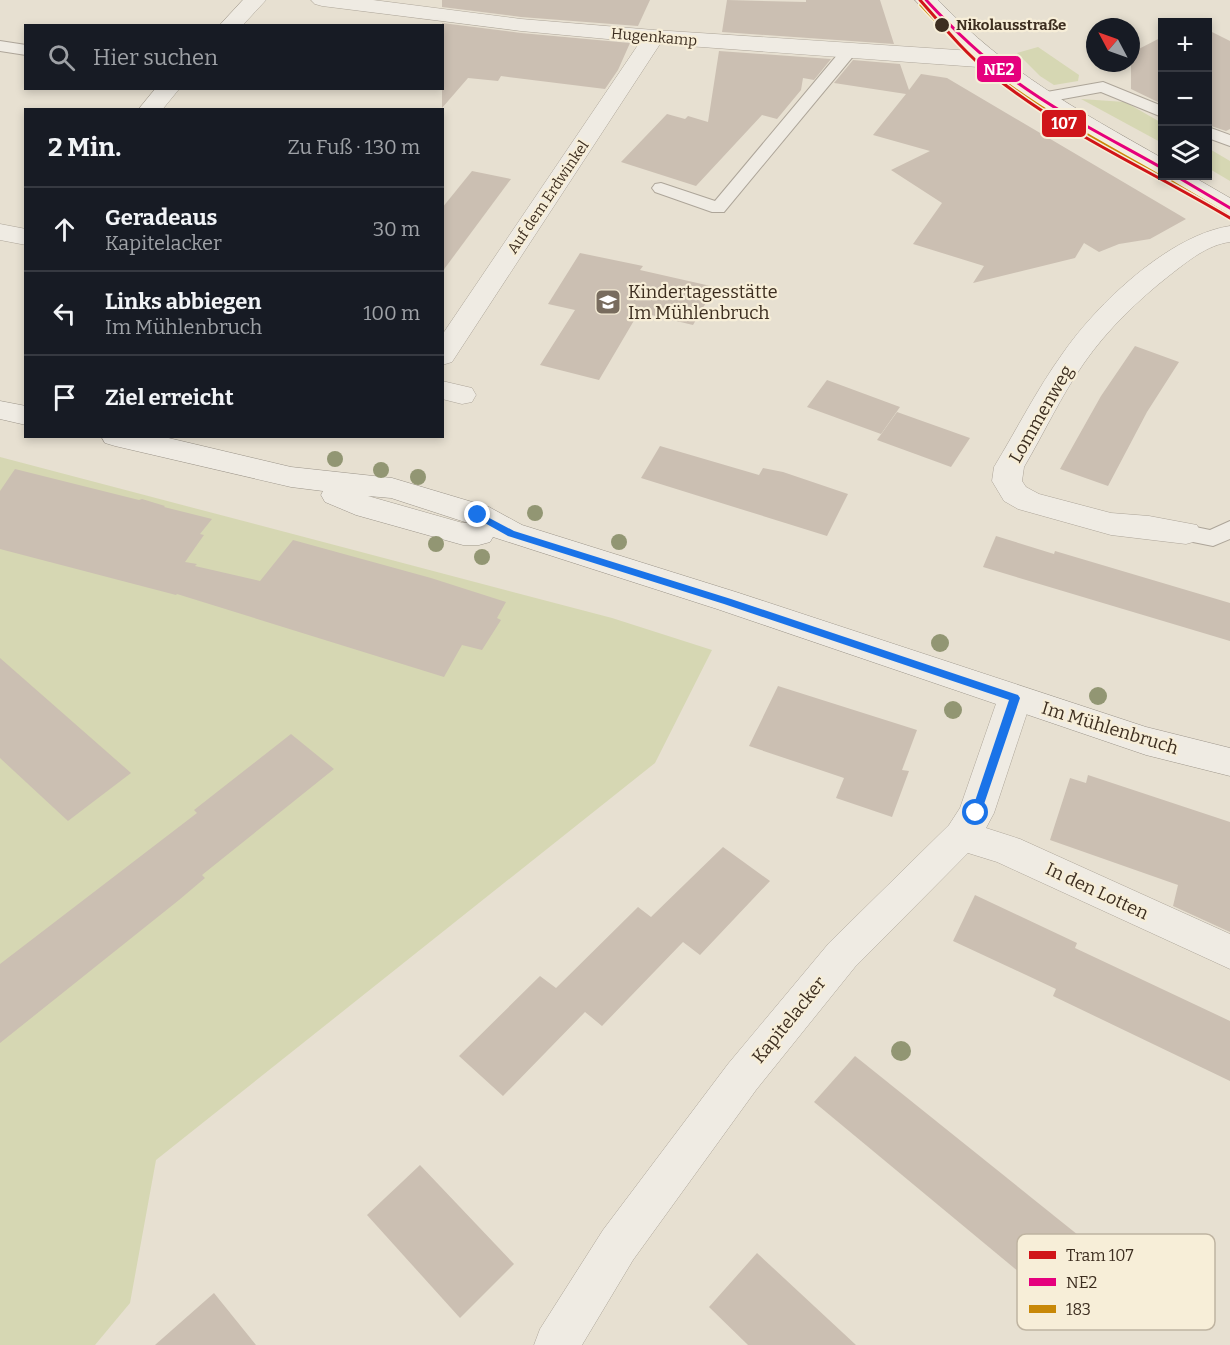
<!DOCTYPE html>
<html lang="de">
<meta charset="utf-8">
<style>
body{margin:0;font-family:Bitter,serif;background:#242831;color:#f1f3f6}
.controls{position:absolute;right:18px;top:18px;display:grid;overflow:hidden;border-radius:0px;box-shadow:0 3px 9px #0003}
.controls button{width:54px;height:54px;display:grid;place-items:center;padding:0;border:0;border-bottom:2px solid #363941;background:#171b24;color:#f1f3f6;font:30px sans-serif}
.compass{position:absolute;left:1086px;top:18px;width:54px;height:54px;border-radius:50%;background:#171b24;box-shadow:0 3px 9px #0003;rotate:311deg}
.stop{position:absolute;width:18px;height:18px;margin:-14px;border:4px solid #1a73e8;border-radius:50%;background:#fff}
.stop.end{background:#1a73e8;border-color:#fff;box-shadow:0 2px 6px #0008}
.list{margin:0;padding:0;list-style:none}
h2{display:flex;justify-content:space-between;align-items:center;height:78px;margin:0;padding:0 24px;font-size:26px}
h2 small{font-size:20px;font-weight:400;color:#9ea1a6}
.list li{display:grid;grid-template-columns:39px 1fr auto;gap:18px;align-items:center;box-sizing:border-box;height:84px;padding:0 24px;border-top:2px solid #363941}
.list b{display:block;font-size:22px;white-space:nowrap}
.list p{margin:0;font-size:20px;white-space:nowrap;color:#9ea1a6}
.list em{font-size:20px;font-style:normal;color:#9ea1a6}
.icon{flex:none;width:33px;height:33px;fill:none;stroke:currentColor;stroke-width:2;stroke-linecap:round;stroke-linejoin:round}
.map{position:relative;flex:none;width:1230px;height:1345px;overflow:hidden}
.search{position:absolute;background:#171b24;box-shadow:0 3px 9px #0003;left:24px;top:24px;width:420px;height:66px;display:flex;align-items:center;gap:15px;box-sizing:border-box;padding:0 21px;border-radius:0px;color:#9ea1a6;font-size:22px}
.panel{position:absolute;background:#171b24;box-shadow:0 3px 9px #0003;left:24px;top:108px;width:420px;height:330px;border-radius:0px}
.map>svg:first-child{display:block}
</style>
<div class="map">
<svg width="1230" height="1345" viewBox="0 0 1230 1345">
<rect width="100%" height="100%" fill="#e7e0d1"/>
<!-- green -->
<g fill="#d6d7b3">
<polygon points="1038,47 1079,75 1078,81 1054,85 1040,76 1017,53"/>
<polygon points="1081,99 1125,102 1162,123 1162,143"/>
<polygon points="1208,148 1230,161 1230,181 1208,168"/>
<polygon points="0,457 612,618 712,650 655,763 156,1160 130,1303 95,1345 0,1345"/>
</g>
<!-- building -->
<g fill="#cbbfb2">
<polygon points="442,0 650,0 638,26 521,17 442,7"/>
<polygon points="727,0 806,2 806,0 880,0 894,44 722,32"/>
<polygon points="442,23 521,33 630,43 618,70 605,89 501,76 498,81 468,78 442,108"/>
<polygon points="1208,30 1230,41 1230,129 1226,131 1208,125"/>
<polygon points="1162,37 1162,104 1131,89 1131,53"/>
<polygon points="719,51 831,59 814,80 803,78 801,90 777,119 762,115 696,186 621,162 667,114 685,119 688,116 708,122"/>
<polygon points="853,60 900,64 909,90 921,74 947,78 1186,219 1150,239 1119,244 1099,252 1084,243 1075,258 973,283 984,266 913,244 942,203 891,170 930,151 873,135 906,94 834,83"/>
<polygon points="472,171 511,179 442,272 442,208"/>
<polygon points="580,253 643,266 640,270 715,287 693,325 639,312 599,380 540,365 575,310 548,304"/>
<polygon points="1135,346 1179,362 1147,412 1108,486 1060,469 1101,396"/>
<polygon points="827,380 900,407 881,434 807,407"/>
<polygon points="897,412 970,438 951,467 877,440"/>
<polygon points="660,446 759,475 763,468 783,472 848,494 827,536 641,478"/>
<polygon points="15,469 139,500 142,499 165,506 164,507 212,519 200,534 204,535 185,562 197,564 195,566 260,581 293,540 431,578 506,602 497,618 501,620 482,650 462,645 444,677 177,594 176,595 0,549 0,491"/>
<polygon points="996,536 1054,554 1055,551 1230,603 1230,641 983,567"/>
<polygon points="0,658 131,773 68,821 0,758"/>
<polygon points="778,686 917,730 902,770 909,771 892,817 836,798 844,778 749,746"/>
<polygon points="291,734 334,769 202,875 205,878 179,900 0,1043 0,964 197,813 194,810"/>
<polygon points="1088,775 1230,822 1230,932 1173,906 1178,885 1050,840 1070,778 1086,783"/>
<polygon points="723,847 770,881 700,955 683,942 602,1026 585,1012 503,1096 459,1056 540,976 556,988 638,907 651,917"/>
<polygon points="975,895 1077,943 1075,948 1230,1021 1230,1081 1053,996 1056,989 953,941"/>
<polygon points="855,1056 1088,1243 1049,1297 814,1102"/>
<polygon points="420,1165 514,1264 460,1318 367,1215"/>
<polygon points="757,1253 856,1345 748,1345 709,1307"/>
<polygon points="214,1293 256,1345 155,1345"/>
</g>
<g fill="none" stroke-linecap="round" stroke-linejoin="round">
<!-- lane casing -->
<g stroke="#ada599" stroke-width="2">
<g id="lane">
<polygon points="0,41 26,45 26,55 0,51"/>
<polygon points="849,46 855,48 857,51 855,54 724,212 712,212 655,192 652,188 655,184 661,183 715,201 843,48"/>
<polygon points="1103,82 1162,106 1162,117 1101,92 1041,103 1033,98 1041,93"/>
<polygon points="1208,127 1230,135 1230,146 1208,138"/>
<polygon points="1230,521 1230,539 1213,546 1178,539 1175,533 1178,527 1186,525 1210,530"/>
</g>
</g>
<!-- street casing -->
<g stroke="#ada599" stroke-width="1">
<g id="street">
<polygon points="243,0 266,0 242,26 219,26"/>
<polygon points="311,0 373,0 521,19 654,30 988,52 996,54 999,59 996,64 978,67 660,44 452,362 442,365 442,335 640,42 521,31 322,6 315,4"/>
<polygon points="156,88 180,88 162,110 138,110"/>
<polygon points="0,224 26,229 26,245 0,240"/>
<path d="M1230,226V242C1207,245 1188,261 1170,275C1138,300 1107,330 1084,363C1061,396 1044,433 1024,467L1022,481L1026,487L1039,494L1111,513L1149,516L1197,525L1201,533L1197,541L1186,544L1111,535L1018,509L1004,501L992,481L994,467C1017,429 1037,389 1063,353C1097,304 1169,235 1230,226Z"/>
<polygon points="442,381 472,388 476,395 472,402 462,404 442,399"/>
<polygon points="1015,685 1027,689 1032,698 994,813 986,828 1020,839 1230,934 1230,969 997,862 968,853 855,967 756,1090 633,1260 582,1345 534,1345 540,1329 603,1230 728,1064 829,943 949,825 960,808 998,698 1003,689"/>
</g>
</g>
<!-- secondary casing -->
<g stroke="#9c958a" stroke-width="1">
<g id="secondary">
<path d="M915,0H938C1008,73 1076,109 1162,158V175L1153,173L1058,119L1003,83L959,46Z"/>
<polygon points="1164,176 1192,176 1230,198 1230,215 1221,213 1167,181"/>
<polygon points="0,401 26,406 26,425 0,419"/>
<path d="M101,436H160L291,467L392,478L489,507L522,525L739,593L1146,727L1230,748V776L1146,755L717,609L493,537L490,542L479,545H463L356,515L325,502L321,495L323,491L291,487L115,446L105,443ZM368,496L391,498L468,523H463Z"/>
</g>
</g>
<!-- lane -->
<use href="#lane" fill="#efebe3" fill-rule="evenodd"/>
<!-- street -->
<use href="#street" fill="#efebe3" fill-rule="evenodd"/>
<!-- secondary -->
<use href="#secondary" fill="#efebe3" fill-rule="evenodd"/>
<!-- bus-1 casing -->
<g stroke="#f7eed8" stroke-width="6">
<g id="bus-1">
<path d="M926,0C952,28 980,55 1011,78C1058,113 1111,139 1162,168"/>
<polyline points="1176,176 1230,208"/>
</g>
</g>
<!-- bus-2 casing -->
<g stroke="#f7eed8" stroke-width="6">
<g id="bus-2">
<path d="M921,5C945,31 970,56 998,77C1048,115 1104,144 1158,175"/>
<polyline points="1172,182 1226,214"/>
</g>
</g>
<!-- bus-1 -->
<use href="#bus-1" stroke="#e5007d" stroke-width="3"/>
<!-- bus-2 -->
<use href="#bus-2" stroke="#c88808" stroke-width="3"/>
<!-- tram-1 casing -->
<g stroke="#f7eed8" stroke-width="6">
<path id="tram-1" d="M920,0C942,25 964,52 990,73C1062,132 1150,170 1230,218"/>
</g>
<!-- tram-1 -->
<use href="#tram-1" stroke="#d01519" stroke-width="3"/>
</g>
<!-- trees -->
<g fill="#929673">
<circle cx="335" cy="459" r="8"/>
<circle cx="381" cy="470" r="8"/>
<circle cx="418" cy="477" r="8"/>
<circle cx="535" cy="513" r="8"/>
<circle cx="619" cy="542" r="8"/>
<circle cx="436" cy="544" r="8"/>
<circle cx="482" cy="557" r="8"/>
<circle cx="940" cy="643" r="9"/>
<circle cx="1098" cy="696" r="9"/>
<circle cx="953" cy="710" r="9"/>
<circle cx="901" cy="1051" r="10"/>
</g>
<!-- route -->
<polygon fill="#1a73e8" points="478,512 514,531 731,599 1018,695 1020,698 980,816 973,816 971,813 1009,700 724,604 508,536 474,517 473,515"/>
<!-- icons -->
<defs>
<g id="school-square" transform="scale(1.35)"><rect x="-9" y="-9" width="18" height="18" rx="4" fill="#786c5e" stroke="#f7eed8"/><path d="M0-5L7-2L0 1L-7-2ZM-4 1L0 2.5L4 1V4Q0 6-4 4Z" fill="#fff"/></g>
</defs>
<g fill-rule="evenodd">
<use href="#school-square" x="608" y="302"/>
</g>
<!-- markers -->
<circle fill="#3d2e20" stroke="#f7eed8" stroke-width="2" cx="942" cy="25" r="8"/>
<g text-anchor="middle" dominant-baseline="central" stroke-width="4.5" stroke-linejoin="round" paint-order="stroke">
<!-- far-stop labels -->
<g font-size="15" font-weight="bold" fill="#3d2e20" stroke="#f7eed8" text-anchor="start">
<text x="956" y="25">Nikolausstraße</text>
</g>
<!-- far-street labels -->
<g font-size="15" fill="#3d2e20" stroke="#f7eed8">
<text transform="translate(654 37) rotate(5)">Hugenkamp</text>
<text transform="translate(548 197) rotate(-56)">Auf dem Erdwinkel</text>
</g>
<!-- poi labels -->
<g font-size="18" fill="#3d2e20" stroke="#f7eed8" text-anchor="start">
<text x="628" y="292">Kindertagesstätte<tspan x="628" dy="21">Im Mühlenbruch</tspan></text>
</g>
<!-- street labels -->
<g font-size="18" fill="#3d2e20" stroke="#f7eed8">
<text transform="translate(1041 414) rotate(-60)">Lommenweg</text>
<text transform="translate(1110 728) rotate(17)">Im Mühlenbruch</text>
<text transform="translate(1097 891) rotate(25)">In den Lotten</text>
<text transform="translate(789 1020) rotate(-51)">Kapitelacker</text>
</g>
</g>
<!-- legend -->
<rect x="1017" y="1234" width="198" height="96" rx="9" fill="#f7eed8" stroke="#bfb4a1" stroke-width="1.5"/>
<rect x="1029" y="1251" width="27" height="8" fill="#d01519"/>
<rect x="1029" y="1278" width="27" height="8" fill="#e5007d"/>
<rect x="1029" y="1305" width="27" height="8" fill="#c88808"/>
<g font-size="16" fill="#3d2e20">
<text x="1066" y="1261">Tram 107</text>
<text x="1066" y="1288">NE2</text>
<text x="1066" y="1315">183</text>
</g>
<g stroke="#f7eed8" stroke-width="2">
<rect x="976" y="55" width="46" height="28" rx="6" fill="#e5007d"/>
<rect x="1041" y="109" width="46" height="29" rx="6" fill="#d01519"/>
</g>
<g font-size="16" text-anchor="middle" font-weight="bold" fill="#fff">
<text x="999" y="75">NE2</text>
<text x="1064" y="129">107</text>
</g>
</svg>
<div class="controls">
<button>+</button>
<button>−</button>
<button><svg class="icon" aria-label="layers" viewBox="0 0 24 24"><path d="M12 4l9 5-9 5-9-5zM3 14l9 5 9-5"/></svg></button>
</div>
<svg class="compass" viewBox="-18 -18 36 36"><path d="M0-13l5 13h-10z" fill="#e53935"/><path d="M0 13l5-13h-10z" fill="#9ea1a6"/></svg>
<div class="stop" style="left:976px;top:813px"></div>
<div class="stop end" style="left:478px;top:515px"></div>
<div class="search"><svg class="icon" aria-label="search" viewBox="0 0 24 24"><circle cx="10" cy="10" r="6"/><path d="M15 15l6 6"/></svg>Hier suchen</div>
<section class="panel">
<h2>2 Min.<small>Zu Fuß · 130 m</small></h2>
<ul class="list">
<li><svg class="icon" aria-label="ahead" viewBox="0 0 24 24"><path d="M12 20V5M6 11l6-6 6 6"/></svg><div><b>Geradeaus</b><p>Kapitelacker</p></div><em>30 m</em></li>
<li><svg class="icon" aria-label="left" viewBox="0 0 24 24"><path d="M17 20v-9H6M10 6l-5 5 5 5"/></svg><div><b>Links abbiegen</b><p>Im Mühlenbruch</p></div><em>100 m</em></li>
<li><svg class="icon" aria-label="arrive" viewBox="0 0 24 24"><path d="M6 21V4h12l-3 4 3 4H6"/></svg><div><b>Ziel erreicht</b></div></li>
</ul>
</section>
</div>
